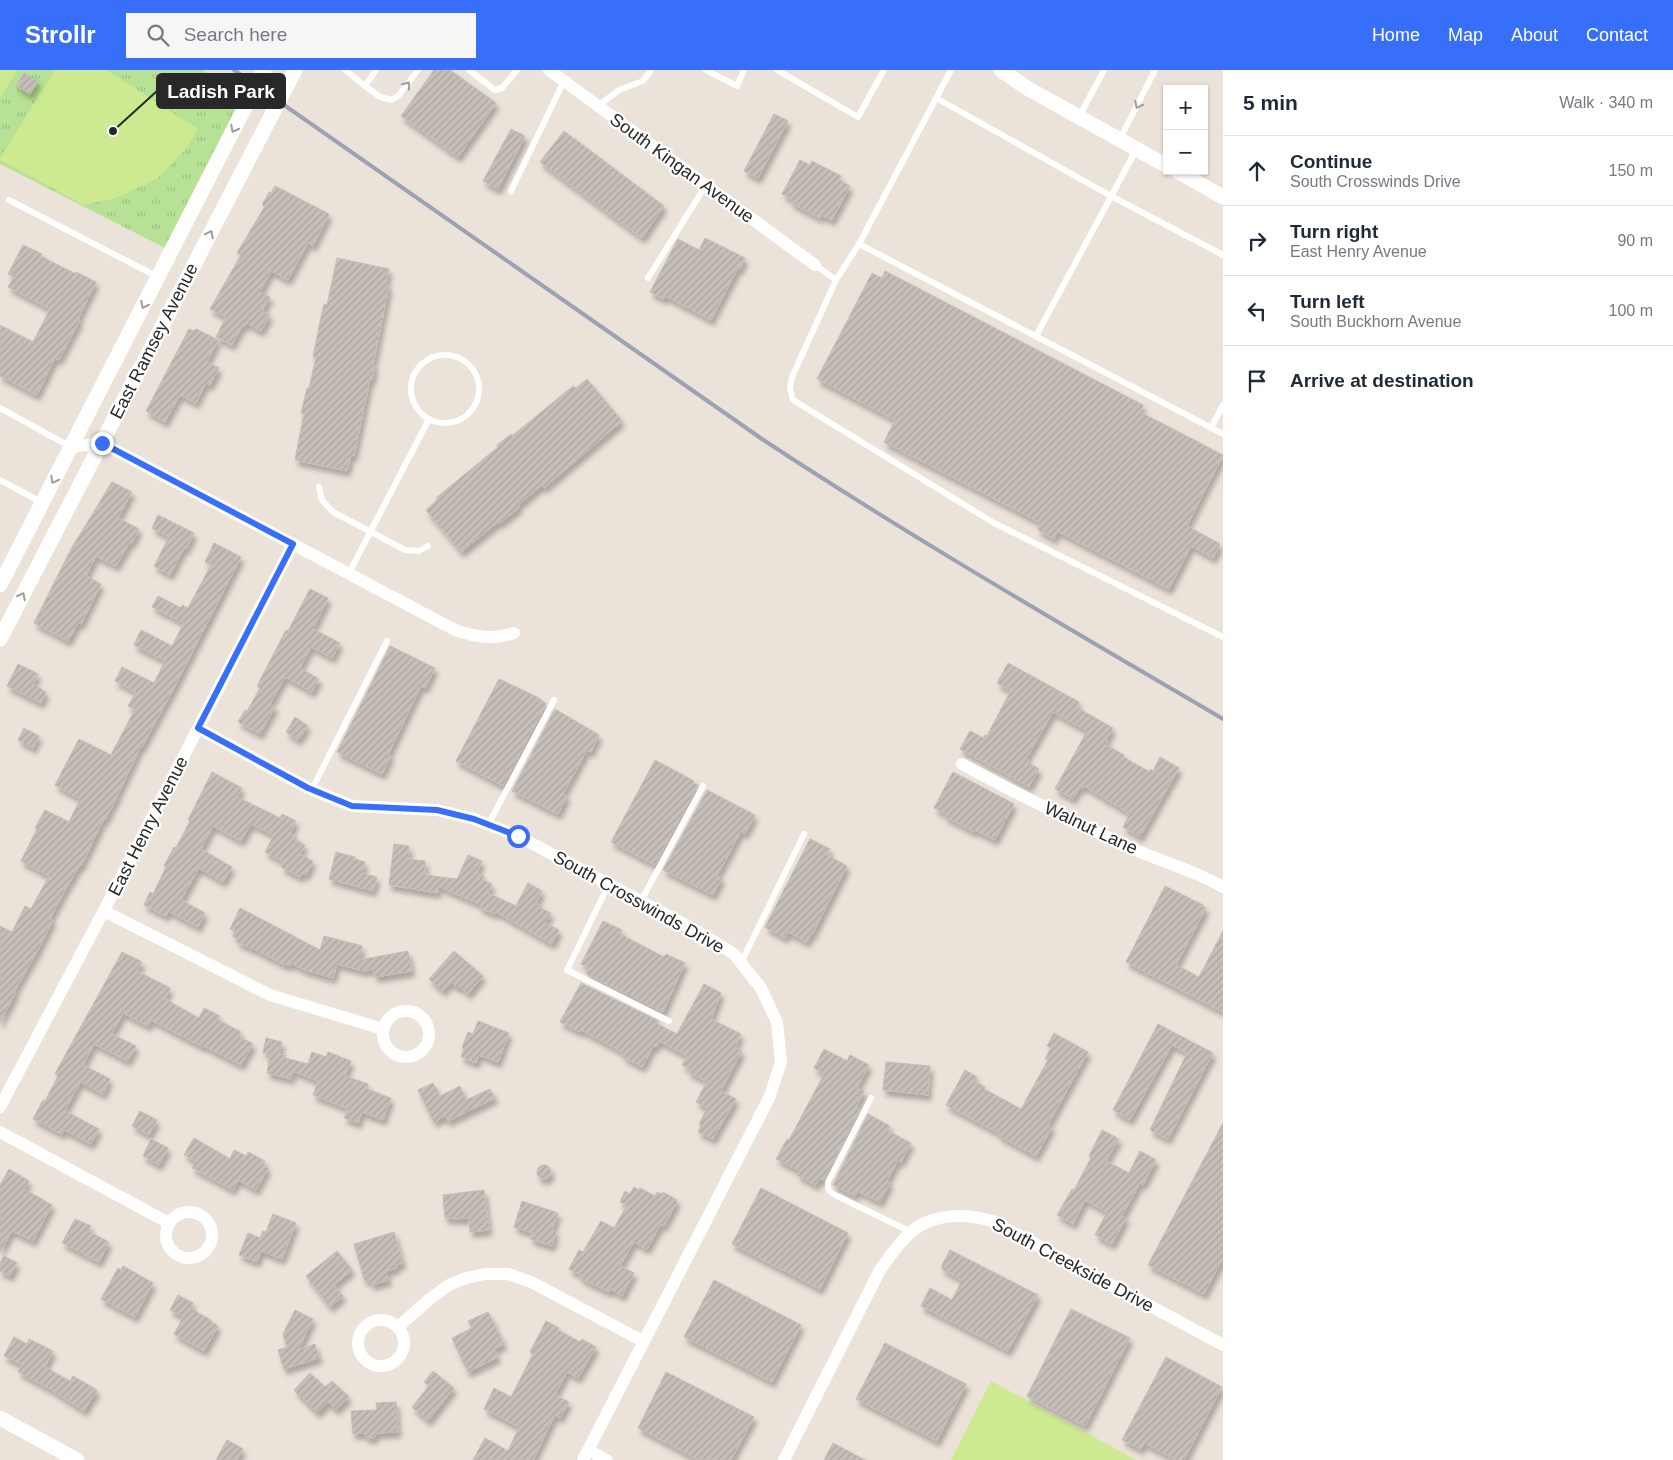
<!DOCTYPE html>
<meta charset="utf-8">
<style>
body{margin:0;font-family:Arial,sans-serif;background:#f6f6f7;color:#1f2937}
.controls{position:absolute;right:15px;top:15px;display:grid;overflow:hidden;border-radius:0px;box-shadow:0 1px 4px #0004}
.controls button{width:45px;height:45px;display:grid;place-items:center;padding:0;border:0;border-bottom:1px solid #e0e1e3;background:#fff;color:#1f2937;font:25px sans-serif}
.stop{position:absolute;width:15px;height:15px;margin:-11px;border:4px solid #386ffa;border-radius:50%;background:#fff}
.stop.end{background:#386ffa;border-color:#fff;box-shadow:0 1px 5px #0008}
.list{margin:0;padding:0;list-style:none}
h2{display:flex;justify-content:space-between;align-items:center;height:65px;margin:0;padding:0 20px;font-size:21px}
h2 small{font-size:16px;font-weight:400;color:#747a83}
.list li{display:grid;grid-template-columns:32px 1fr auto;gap:15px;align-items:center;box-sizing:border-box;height:70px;padding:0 20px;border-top:1px solid #e0e1e3}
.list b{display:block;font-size:19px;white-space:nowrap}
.list p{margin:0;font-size:16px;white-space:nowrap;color:#747a83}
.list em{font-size:16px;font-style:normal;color:#747a83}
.icon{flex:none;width:28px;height:28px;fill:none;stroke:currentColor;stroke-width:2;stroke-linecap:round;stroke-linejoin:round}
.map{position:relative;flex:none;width:1223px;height:1390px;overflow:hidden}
header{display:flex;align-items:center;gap:30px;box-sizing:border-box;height:70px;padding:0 25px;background:#386ffa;color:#fff}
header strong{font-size:24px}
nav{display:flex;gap:28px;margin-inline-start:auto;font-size:18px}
.search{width:350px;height:45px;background:#f6f6f7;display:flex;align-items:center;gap:12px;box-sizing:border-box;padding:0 18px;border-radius:0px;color:#747a83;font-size:19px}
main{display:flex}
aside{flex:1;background:#fff}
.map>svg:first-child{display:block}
</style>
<header>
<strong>Strollr</strong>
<div class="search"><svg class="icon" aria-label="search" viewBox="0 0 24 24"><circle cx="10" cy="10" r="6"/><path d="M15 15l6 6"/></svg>Search here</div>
<nav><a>Home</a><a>Map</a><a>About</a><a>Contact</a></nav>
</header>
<main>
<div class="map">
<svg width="1223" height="1390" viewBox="0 0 1223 1390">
<defs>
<pattern id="park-tufts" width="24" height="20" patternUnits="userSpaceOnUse" patternTransform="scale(1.25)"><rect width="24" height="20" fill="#b7e295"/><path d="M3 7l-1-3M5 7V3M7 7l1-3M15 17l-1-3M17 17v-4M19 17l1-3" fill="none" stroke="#9dc280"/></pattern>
<pattern id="building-hatch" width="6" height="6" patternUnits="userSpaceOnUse" patternTransform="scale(1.25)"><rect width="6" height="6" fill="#c6bfb9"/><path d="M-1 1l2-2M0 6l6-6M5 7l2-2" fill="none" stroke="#aaa49f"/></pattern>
<filter id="shadow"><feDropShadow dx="3" dy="5.5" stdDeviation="2.5" flood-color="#0004"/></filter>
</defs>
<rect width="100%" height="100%" fill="#ebe2d9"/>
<!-- park -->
<polygon fill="url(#park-tufts)" points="0,0 203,0 244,29 165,178 0,94"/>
<!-- pitch -->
<g fill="#cdea91">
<polygon points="0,0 17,0 0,28"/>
<polygon points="55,0 106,0 198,59 186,79 157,109 115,128 84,135 0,90 0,88"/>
<polygon points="991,1311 1136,1390 951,1390"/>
</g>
<!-- building -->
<g fill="url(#building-hatch)" stroke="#c6bdb3" filter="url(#shadow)">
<polygon points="434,0 450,0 496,33 458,87 401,46"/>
<polygon points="24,3 38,11 30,24 16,16"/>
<polygon points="774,44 788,51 758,108 744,101"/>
<polygon points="511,59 525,66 498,119 483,111"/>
<polygon points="564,61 664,136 642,168 540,92"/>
<polygon points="800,90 810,95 812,91 841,106 839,110 850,116 832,150 821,145 820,148 791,133 792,130 782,124"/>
<polygon points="275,116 329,144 313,176 308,173 288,210 271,201 260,222 270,227 262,241 270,245 261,261 246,253 244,257 242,256 232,275 216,267 226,247 210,239 241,185 237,183 265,136 262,135 269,122 271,123"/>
<polygon points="705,168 745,188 740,199 738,198 711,250 665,226 664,229 650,222 678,169 699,180"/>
<polygon points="23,175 42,184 40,186 76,204 76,202 96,212 78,249 80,250 59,290 55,288 37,325 0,306 0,255 33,272 50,239 8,217 14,207 8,204"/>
<polygon points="337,188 389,199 386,215 389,216 373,295 375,295 372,310 370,309 354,386 351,385 347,401 295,390 304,343 301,343 307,318 309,318 316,287 313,287 322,242 324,234 327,235"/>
<polygon points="885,201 1143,335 1140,342 1223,385 1187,456 1220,474 1213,488 1191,476 1169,519 1057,461 1054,469 1038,460 1041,453 884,372 895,350 817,309 872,203 882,208"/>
<polygon points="189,259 194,261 196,259 218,270 207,292 219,298 210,315 206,313 196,333 180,325 165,352 146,341"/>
<polygon points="587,309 622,351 544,418 542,415 518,435 520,437 500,453 498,452 461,482 426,440 438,429 436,428 498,377 497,375 511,364 512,366 573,316 576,318"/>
<polygon points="112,412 132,422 118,448 139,459 132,473 130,472 116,496 96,486 86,506 101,514 81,554 78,553 68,571 34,553 71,479"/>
<polygon points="158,445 194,463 186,479 184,478 170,505 154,496 169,467 152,458"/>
<polygon points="214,473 241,487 174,618 142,677 141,676 112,737 105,750 104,749 81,796 80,795 65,820 50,849 53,850 37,882 14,922 16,922 0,953 0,856 12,862 25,836 31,839 49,806 21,791 37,759 35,758 45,740 69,752 80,729 55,715 79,669 111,685 135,639 128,636 136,622 115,611 122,597 154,613 165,591 134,575 141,560 172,576 184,553 152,537 158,526 181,538 182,535 188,538 211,495 205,492"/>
<polygon points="310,519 328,528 313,559 340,573 332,588 311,577 300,598 319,609 312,622 285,607 270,634 275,637 260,664 238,652 245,640 247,641 260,618 257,616 286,560 288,561"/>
<polygon points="390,576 435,598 425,618 421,616 388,685 391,686 382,704 337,682"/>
<polygon points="1008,593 1079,632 1076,637 1113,658 1106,670 1108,671 1106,675 1124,685 1123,687 1150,702 1151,699 1153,701 1160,687 1179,698 1140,767 1123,757 1129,745 1126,743 1127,742 1084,716 1082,719 1080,717 1073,729 1055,719 1087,661 1053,642 1026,689 1028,690 1027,692 1039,699 1029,717 960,679 970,661 983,668 985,665 987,666 1010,622 1010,620 997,613"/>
<polygon points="18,594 38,604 33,614 46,622 41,633 7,616"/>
<polygon points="499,609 539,628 546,634 503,716 456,691"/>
<polygon points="555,639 599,665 591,682 587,680 563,724 567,726 558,744 512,721"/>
<polygon points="295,647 308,656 298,670 286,662"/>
<polygon points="24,658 39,666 33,678 18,670"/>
<polygon points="655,690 694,711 693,713 698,715 655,795 611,772"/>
<polygon points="212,702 242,718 237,727 280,748 282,744 296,751 290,764 297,767 295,770 305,775 300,784 313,791 306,805 302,803 300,807 281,797 284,792 265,782 274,765 251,754 241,771 213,756 201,779 232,797 223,812 199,798 181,830 205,843 198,857 168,841 166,846 144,835 150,822 153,824 166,797 164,796 174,777 176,778 190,751 188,750"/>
<polygon points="953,702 1014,734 995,770 975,760 974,762 963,756 945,747 946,744 934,738"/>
<polygon points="707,720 755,745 745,764 741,761 717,806 722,808 713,825 663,800"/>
<polygon points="810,769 830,779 827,785 847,796 812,865 811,864 807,872 788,862 785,868 765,857"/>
<polygon points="394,774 409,776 408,789 425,791 425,805 457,809 468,785 482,791 477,803 484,806 482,810 492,814 488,823 516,836 528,813 542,821 536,833 542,836 540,838 551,843 545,853 559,860 552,874 496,842 495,844 480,838 481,835 438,816 438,823 389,815"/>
<polygon points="336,782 355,787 355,789 365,792 362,803 377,807 373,821 329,809"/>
<polygon points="1165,816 1203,835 1202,836 1206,838 1176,895 1199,907 1223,861 1223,942 1126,892"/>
<polygon points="240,838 320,880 324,866 362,876 359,890 408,881 412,901 375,907 373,899 364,901 337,894 333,908 305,900 291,893 290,896 286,894 285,895 252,878 252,879 237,872 239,869 233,866 235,861 230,859"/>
<polygon points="603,851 622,860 620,864 664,887 666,884 685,893 663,942 586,904 589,898 581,894"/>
<polygon points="454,881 483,906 468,924 459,916 457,918 451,912 443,921 429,909"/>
<polygon points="122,882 142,892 137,901 170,918 165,929 199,948 204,938 220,946 218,950 241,962 238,966 253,974 241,995 204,976 203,977 151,950 148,956 123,943 112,964 136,976 128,991 94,974 83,995 110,1009 103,1024 80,1012 65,1041 99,1059 91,1074 64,1060 62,1064 33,1049 43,1030 45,1031 58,1006 55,1004 62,991"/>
<polygon points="581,913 659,951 657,954 677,964 704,914 721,923 711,949 741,964 735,977 742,981 721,1021 736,1029 713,1069 698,1062 701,1055 699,1054 707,1038 696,1032 706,1013 703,1012 704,1010 688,1002 690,999 682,995 687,986 659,971 656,977 653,976 643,996 640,996 622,986 624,983 581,960 580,962 560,952"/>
<polygon points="478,951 509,963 498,992 479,985 476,993 461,987 464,979 462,978 468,962 473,964"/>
<polygon points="1158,954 1213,983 1168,1069 1150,1060 1187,983 1172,975 1130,1050 1113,1040"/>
<polygon points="1054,963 1088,982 1048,1055 1052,1057 1036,1086 999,1066 1000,1064 946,1035 965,1000 977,1007 974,1011 985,1017 984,1019 1021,1039 1048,990 1045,989 1051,978 1047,976"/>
<polygon points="266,968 282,972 279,984 286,986 285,988 308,994 312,982 326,987 328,982 351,991 345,1006 368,1014 367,1019 391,1028 383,1050 362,1042 358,1053 344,1048 348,1039 313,1025 318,1011 293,1001 291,1009 267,1003 270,985 263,983"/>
<polygon points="824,979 847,991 850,985 869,995 857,1018 864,1021 856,1038 860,1040 824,1110 820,1108 816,1115 797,1105 800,1101 776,1089 787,1069 789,1070 824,1004 814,998"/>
<polygon points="886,992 930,996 928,1025 883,1020"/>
<polygon points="433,1013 440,1026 460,1016 466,1030 490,1019 495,1028 448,1051 445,1046 434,1052 418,1020"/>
<polygon points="140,1041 157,1050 149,1065 132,1056"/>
<polygon points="868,1044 890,1056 888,1061 911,1073 901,1092 898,1090 887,1111 890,1113 880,1132 857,1121 855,1126 833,1115"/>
<polygon points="1223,1053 1223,1188 1204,1224 1148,1195"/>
<polygon points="1102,1060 1119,1069 1106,1091 1129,1103 1140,1081 1156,1090 1143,1115 1140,1113 1122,1146 1126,1148 1112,1174 1095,1165 1107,1142 1085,1130 1073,1154 1057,1145 1072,1119 1074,1120 1091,1088 1089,1086"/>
<polygon points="194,1068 230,1089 234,1080 246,1086 248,1082 265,1091 263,1095 268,1098 256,1120 238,1110 233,1120 192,1098 196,1091 184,1085"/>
<polygon points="151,1069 168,1078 159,1095 143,1086"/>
<circle cx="544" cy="1102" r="7"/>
<polygon points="9,1099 29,1111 24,1119 52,1135 33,1171 12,1161 0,1182 0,1115"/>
<polygon points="634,1117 639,1120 640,1118 655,1126 657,1122 662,1124 663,1122 677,1130 676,1132 677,1132 664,1156 661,1154 647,1179 634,1172 620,1196 634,1203 622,1226 610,1219 609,1222 580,1208 581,1205 569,1199 579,1180 583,1182 601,1151 614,1158 627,1135 620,1132 625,1121 630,1124"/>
<polygon points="761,1118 848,1163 820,1219 732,1174"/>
<polygon points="484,1120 489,1160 470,1162 469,1148 454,1149 454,1148 445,1148 443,1125"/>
<polygon points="522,1131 558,1143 552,1160 556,1162 552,1176 530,1169 532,1163 514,1157"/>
<polygon points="273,1144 296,1153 282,1189 261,1181 257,1192 239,1185 248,1163 260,1168 263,1161 266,1162"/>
<polygon points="75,1149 91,1156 88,1161 109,1172 99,1192 62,1173"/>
<polygon points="394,1162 403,1193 396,1195 397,1198 386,1201 389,1210 372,1215 370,1209 365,1211 354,1174"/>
<polygon points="950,1180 1038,1225 1008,1281 921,1236 930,1218 952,1230 962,1210 942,1199 942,1195"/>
<polygon points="337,1181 352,1200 334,1215 343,1226 330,1237 306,1206"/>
<polygon points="4,1186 17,1193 10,1206 0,1201 0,1193"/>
<polygon points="123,1196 153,1213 135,1247 101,1229 118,1198 121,1200"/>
<polygon points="714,1210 801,1255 772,1312 684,1267"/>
<polygon points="178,1225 193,1233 190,1238 211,1250 211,1252 218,1256 204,1281 174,1264 183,1247 170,1240"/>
<polygon points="1071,1239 1130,1268 1085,1356 1027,1326"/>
<polygon points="295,1240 313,1249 298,1280 315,1274 319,1288 284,1299 278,1280 287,1277 283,1264"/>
<polygon points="488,1242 504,1274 494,1279 498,1287 468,1302 452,1268 472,1258 468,1251"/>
<polygon points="546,1251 559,1258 558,1260 580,1272 582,1269 596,1277 578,1308 567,1302 555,1325 569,1332 560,1348 555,1345 533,1390 473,1390 485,1368 508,1381 519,1357 484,1339 494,1318 511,1327 533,1284 530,1282"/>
<polygon points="14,1267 27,1274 29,1269 53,1281 45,1297 70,1311 73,1306 97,1320 84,1341 50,1319 18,1302 22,1295 4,1286"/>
<polygon points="885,1273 966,1314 937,1371 856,1329"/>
<polygon points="1166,1287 1222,1317 1184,1390 1176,1390 1144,1373 1141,1379 1122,1370"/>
<polygon points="433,1301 454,1318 428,1351 412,1337 429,1316 424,1312"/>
<polygon points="666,1302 754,1347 731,1390 699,1390 638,1358"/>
<polygon points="310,1303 325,1317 332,1311 349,1327 336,1340 328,1332 317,1343 294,1320"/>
<polygon points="396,1332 398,1362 377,1363 374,1368 367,1368 364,1363 353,1364 351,1341 377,1340 376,1333"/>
<polygon points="227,1370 243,1379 237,1390 216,1390"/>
<polygon points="833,1373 865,1390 824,1390"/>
</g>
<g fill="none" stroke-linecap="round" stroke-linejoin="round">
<!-- service -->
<g stroke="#fff" stroke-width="6">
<polyline points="345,0 365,16 376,0"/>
<polyline points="469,0 495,20 502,18 517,0"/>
<polyline points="706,0 737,16 744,0"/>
<polyline points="777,0 858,47 884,0"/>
<polyline points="951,0 859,174 836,210 792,307 790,318 793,330 994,453 1223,567"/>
<polyline points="365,16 380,27 392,30 399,25 418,0"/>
<polyline points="936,28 1111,126 1223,185"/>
<polyline points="598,36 619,20 643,11 651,0"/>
<polyline points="1079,47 1104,0"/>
<polyline points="1120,69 1155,0"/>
<polyline points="511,121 564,11"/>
<polyline points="9,130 158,207"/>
<polyline points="859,174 1223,364"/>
<polyline points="815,195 836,210"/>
<polyline points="648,208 706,115"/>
<polyline points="1036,266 1136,80"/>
<circle cx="445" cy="319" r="34"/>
<polyline points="0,338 71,377"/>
<polyline points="1211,358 1223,335"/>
<polyline points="0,410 41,432"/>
<polyline points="319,417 322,430 333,442 405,480 419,481 428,476"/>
<polyline points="349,503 429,349"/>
<polyline points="312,719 387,571"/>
<polyline points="488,755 554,630"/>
<polyline points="609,814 567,900 669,951"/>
<polyline points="641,831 703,716"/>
<polyline points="742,891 804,764"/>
<polyline points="871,1028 828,1112 828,1119 833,1124 911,1162"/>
</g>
<!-- minor -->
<g stroke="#fff" stroke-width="12">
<polyline points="549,0 815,195"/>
<path d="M71,377L102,373L455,560C476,567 493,570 514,563"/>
<polyline points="198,658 308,718 352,736 437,740 474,749 518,766 697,861 734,884 761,918 777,952 781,992 770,1026 583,1390"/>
<path d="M962,694C1017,724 1074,752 1131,778C1162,792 1194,800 1223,817"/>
<polyline points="104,841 270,925 383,959"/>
<circle cx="406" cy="964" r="23"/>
<polyline points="0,1037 110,829 293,474"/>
<polyline points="0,1062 169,1153"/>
<circle cx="189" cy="1165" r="23"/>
<circle cx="381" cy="1273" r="23"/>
<polyline points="398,1257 431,1228 449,1215 466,1208 485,1204 508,1204 531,1212 643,1271"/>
<polyline points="588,1380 607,1390"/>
<path d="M784,1390L880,1200C889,1187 898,1174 910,1163C931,1143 966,1143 992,1151L1223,1275"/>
</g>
<!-- tertiary -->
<g stroke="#fff" stroke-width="15">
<polyline points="1001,0 1027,18 1167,96"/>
<polyline points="1177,101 1223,127"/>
<polyline points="0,515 264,0"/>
<polyline points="0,569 295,0"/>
<polyline points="0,1348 77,1390"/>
</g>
<!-- rail -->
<path stroke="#9ca2b3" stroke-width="4" d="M234,0L762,369C912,468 1068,558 1223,649"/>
</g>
<!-- one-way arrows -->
<defs><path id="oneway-chevron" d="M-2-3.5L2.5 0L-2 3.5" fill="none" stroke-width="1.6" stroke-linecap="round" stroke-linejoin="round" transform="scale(1.25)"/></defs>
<g stroke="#9e9e9e">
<use href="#oneway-chevron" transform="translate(407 15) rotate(-52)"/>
<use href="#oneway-chevron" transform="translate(1138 35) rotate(117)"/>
<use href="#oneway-chevron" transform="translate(234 59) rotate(117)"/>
<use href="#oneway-chevron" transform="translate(210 164) rotate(-63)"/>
<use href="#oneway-chevron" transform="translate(144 235) rotate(117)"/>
<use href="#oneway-chevron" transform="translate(54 410) rotate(117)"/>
<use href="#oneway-chevron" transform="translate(22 526) rotate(-63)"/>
</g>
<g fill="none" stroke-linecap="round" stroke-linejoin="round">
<!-- route -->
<polyline stroke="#386ffa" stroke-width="6" points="102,373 293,474 198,658 308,718 352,736 437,740 474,749 518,766"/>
</g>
<g text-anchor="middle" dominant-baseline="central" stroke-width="4.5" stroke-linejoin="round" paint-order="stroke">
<!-- street labels -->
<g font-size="18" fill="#282828" stroke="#fff">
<text transform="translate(682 98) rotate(36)">South Kingan Avenue</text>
<text transform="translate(154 271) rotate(-63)">East Ramsey Avenue</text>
<text transform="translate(148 756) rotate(-63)">East Henry Avenue</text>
<text transform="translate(1091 758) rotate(25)">Walnut Lane</text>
<text transform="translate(639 832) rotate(29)">South Crosswinds Drive</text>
<text transform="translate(1073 1195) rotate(28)">South Creekside Drive</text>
</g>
</g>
<!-- callouts -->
<path fill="none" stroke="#282828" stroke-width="2" d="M113 61L157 21"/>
<circle fill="#282828" stroke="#fff" stroke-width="2" cx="113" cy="61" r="5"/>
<rect fill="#282828" stroke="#282828" stroke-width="2" x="157" y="4" width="128" height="34" rx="5"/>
<g font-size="19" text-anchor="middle" font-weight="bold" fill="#fff">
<text x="221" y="28">Ladish Park</text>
</g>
</svg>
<div class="controls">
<button>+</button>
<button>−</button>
</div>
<div class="stop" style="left:518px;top:766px"></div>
<div class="stop end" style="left:102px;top:373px"></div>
</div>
<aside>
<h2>5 min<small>Walk · 340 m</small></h2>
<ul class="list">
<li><svg class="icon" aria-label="ahead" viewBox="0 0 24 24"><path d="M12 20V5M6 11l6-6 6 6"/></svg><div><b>Continue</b><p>South Crosswinds Drive</p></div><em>150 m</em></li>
<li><svg class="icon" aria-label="right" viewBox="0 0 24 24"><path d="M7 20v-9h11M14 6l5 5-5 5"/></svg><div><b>Turn right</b><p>East Henry Avenue</p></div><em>90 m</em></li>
<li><svg class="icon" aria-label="left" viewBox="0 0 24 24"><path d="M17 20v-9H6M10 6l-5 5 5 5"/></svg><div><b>Turn left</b><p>South Buckhorn Avenue</p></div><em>100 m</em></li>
<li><svg class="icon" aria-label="arrive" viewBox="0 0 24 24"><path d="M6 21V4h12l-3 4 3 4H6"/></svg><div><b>Arrive at destination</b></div></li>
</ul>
</aside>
</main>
